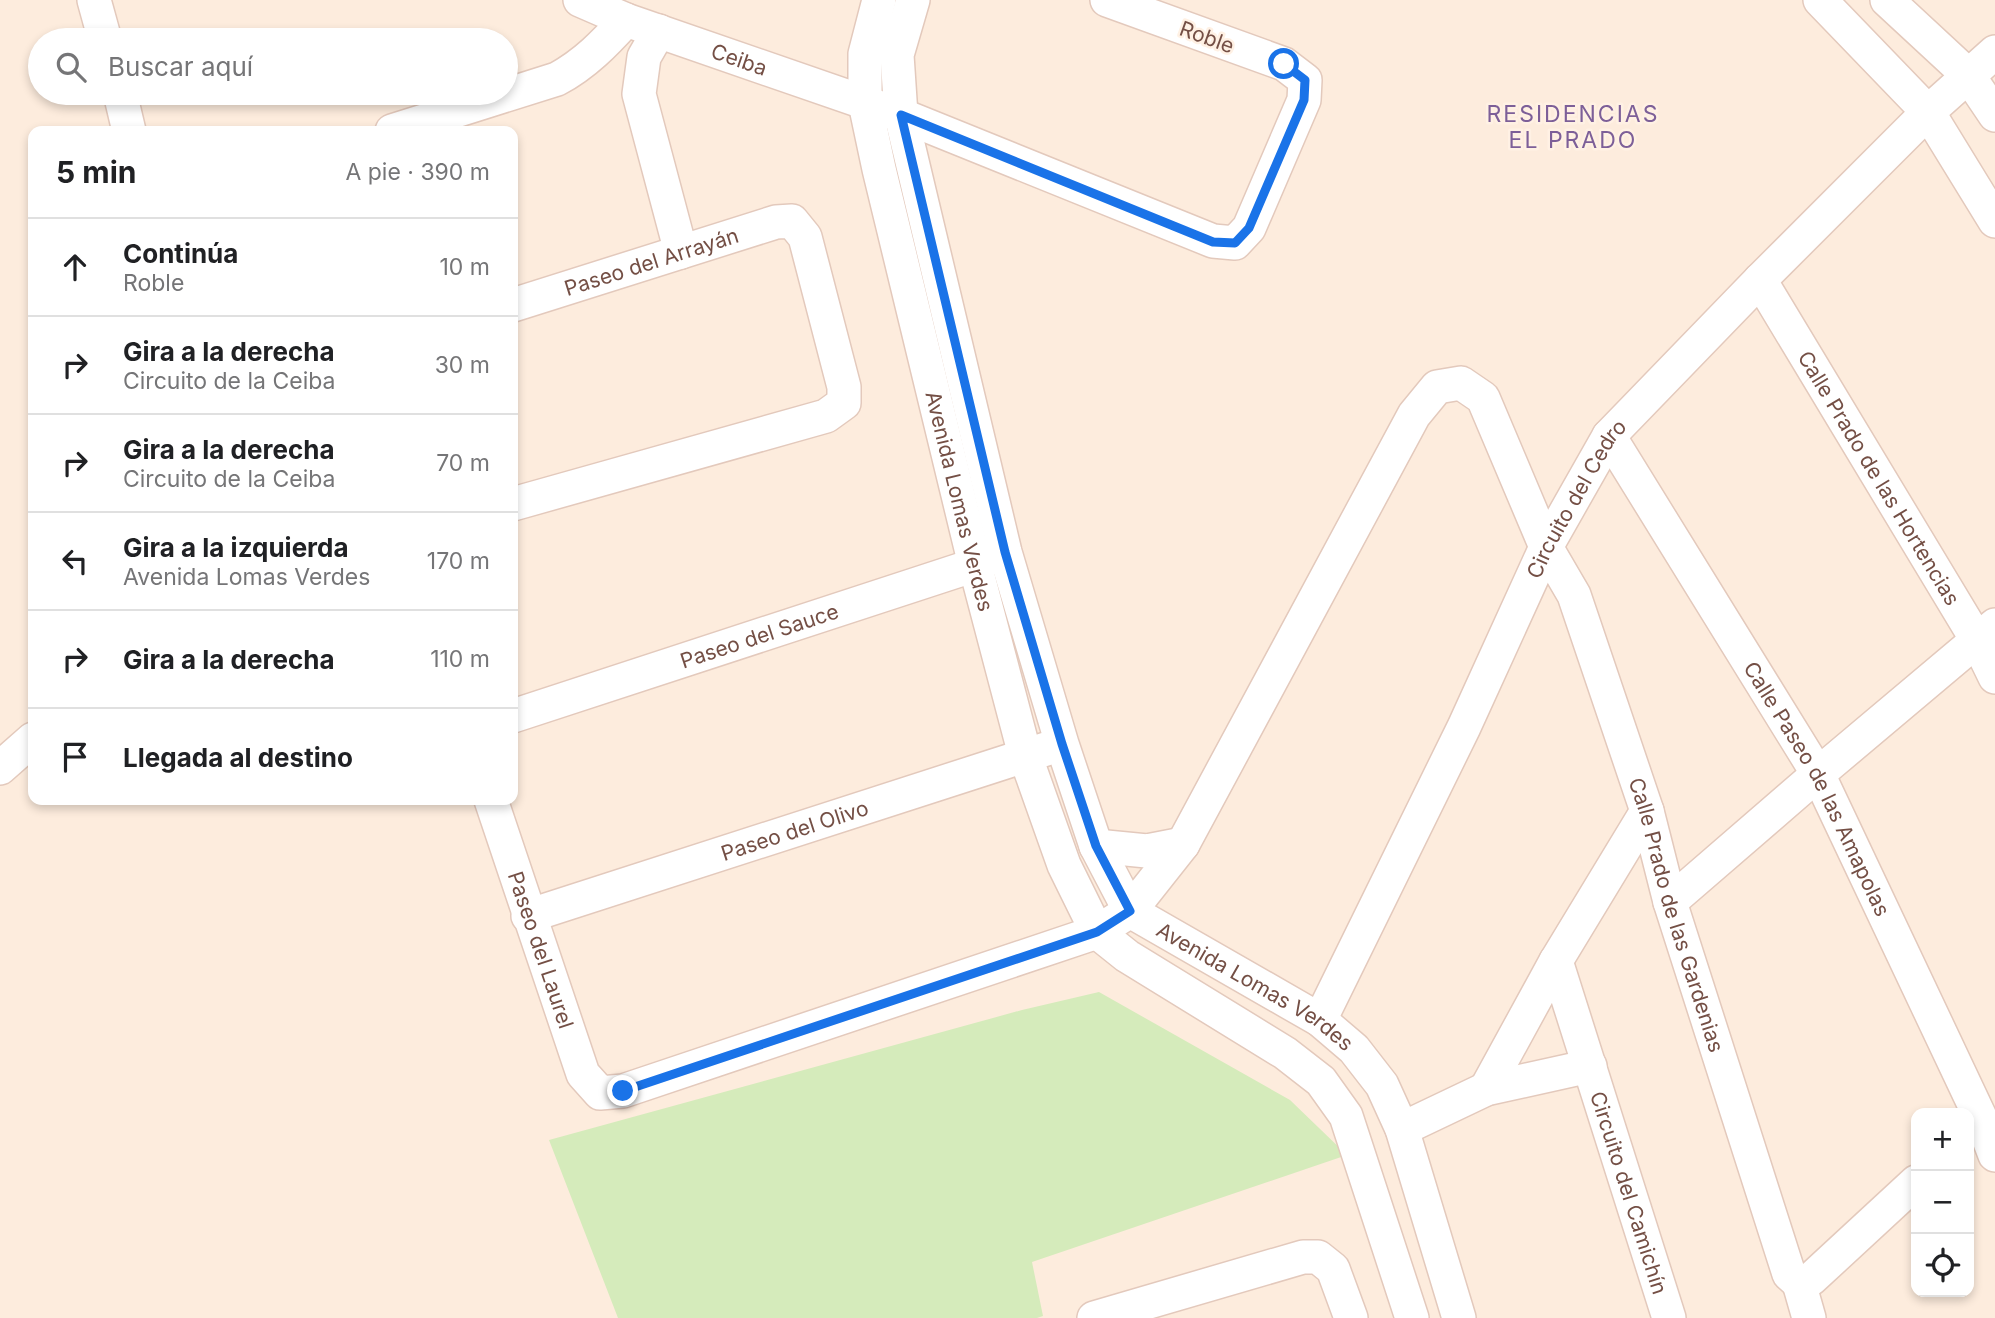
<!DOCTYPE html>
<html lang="es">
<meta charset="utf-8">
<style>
body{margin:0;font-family:Inter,sans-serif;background:#f6f6f6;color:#202124}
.controls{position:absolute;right:21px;bottom:21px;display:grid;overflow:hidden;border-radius:14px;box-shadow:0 4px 10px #0003}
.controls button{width:63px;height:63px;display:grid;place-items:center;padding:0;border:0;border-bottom:2px solid #e0e0e0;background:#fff;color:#202124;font:35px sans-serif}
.stop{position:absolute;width:21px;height:21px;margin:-16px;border:5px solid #1a73e8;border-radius:50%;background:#fff}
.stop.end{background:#1a73e8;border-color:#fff;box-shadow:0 2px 7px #0008}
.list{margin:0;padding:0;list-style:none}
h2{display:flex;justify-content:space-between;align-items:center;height:91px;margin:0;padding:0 28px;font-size:30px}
h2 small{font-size:23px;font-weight:400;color:#757577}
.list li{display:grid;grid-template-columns:46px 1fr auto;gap:21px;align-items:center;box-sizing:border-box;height:98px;padding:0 28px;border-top:2px solid #e0e0e0}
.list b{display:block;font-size:26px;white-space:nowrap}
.list p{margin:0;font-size:23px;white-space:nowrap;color:#757577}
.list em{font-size:23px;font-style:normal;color:#757577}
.icon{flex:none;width:38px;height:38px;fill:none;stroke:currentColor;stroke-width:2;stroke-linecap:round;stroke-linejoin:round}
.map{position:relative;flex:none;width:1995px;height:1318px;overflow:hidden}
.search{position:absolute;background:#fff;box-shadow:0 4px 10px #0003;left:28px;top:28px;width:490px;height:77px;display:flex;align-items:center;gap:18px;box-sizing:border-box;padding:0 24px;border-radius:38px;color:#757577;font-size:26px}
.panel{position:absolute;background:#fff;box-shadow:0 4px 10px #0003;left:28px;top:126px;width:490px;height:679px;border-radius:14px}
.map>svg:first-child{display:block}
</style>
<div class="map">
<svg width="1995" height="1318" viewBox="0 0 1995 1318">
<rect width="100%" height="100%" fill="#fdecdd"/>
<!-- green -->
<polygon fill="#d5ebbb" points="1099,992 1290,1100 1347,1155 1032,1262 1043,1316 1037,1318 618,1318 549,1140 1022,1010"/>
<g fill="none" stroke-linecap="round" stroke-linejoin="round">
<!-- minor casing -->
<g stroke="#e3c9bc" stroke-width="36">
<g id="minor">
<polyline points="94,0 105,40"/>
<path id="s1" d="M580,0L626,20L901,115L1213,241L1235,243L1249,228L1304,100L1305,80L1284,64L1107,0"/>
<path id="s2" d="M879,0L865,54V103L879,169L975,565L1025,755L1064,865L1097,932L1127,956L1285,1053L1321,1081L1346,1116L1412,1318"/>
<path id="s3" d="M913,0L897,55L901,115L1005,552L1062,744L1096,846L1130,911L1320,1020L1354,1049L1382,1085L1402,1129L1459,1318"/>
<polyline points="1820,0 1928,112 1995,221"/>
<polyline points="1887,0 1968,75 1995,115"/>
<polyline points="659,31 644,57 639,94 681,252"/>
<polyline points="120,93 129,131"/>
<path d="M392,131L557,79C585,64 605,43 626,20"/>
<path id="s4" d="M1760,280L1977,640L1995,677"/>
<path id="s5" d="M513,305L776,222L792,221L805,237L844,387V403L826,416L513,504"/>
<path id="s6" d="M1609,436L1818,774L1982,1121L1995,1155"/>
<path id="s7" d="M513,716L975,565L993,557"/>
<polyline points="0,768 33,739"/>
<path id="s8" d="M491,800L583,1074L600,1093L623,1091L1097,932L1130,911L1183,844L1414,415L1437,387L1461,383L1483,398L1546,547L1574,595L1647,811L1670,902L1789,1274L1799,1283"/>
<polyline points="1096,846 1147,851 1183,844"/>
<polyline points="1670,902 1818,774 1995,625"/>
<path id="s9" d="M528,916L1046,749"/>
<path id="s10" d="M1556,961L1669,1318"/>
<path id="s11" d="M1320,1020L1464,727L1546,547L1609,436L1760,280L1928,112L1995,52"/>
<polyline points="1486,1089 1556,961 1647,811"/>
<polyline points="1402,1129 1486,1089 1590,1066"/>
<polyline points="1799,1283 1811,1279 1916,1182"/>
<polyline points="1799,1283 1809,1318"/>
<polyline points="1094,1318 1303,1257 1318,1257 1333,1269 1351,1318"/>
</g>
</g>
<!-- minor -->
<use href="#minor" stroke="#fff" stroke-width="33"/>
</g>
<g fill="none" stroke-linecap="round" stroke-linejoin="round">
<!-- route -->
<polyline stroke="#1a73e8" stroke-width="9" points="623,1091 1097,932 1130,911 1096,846 1062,744 1005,552 901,115 1213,242 1235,243 1249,228 1304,100 1305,80 1284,64"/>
</g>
<g text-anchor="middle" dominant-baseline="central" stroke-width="5" stroke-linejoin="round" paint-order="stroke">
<!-- street labels -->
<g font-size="21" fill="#744f45" stroke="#fff1e4">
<text transform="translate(1207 37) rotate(20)">Roble</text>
<text stroke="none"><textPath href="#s1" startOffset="170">Ceiba</textPath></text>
<text stroke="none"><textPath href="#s5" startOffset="145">Paseo del Arrayán</textPath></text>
<text stroke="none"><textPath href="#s4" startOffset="231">Calle Prado de las Hortencias</textPath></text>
<text stroke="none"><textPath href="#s2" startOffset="514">Avenida Lomas Verdes</textPath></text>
<text stroke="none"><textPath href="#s11" startOffset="581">Circuito del Cedro</textPath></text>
<text stroke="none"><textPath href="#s7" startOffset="259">Paseo del Sauce</textPath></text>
<text stroke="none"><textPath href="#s6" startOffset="410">Calle Paseo de las Amapolas</textPath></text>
<text stroke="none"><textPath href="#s9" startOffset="280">Paseo del Olivo</textPath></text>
<text stroke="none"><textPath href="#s8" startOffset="2090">Calle Prado de las Gardenias</textPath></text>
<text stroke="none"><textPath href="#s8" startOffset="158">Paseo del Laurel</textPath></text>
<text stroke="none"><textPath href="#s3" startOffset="1094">Avenida Lomas Verdes</textPath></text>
<text stroke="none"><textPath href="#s10" startOffset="243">Circuito del Camichín</textPath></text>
</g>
<!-- neighbourhood labels -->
<g font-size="23" letter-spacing="2" fill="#7d5f98" stroke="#fff1e4">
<text x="1573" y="114">RESIDENCIAS<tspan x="1573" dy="26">EL PRADO</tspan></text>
</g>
</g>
</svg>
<div class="controls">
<button>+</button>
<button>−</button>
<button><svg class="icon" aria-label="locate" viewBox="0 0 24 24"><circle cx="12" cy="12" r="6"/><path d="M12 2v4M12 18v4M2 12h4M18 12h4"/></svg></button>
</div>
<div class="stop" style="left:1284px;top:64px"></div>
<div class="stop end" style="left:623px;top:1091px"></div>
<div class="search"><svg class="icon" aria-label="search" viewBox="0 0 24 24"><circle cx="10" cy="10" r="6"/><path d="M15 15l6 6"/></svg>Buscar aquí</div>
<section class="panel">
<h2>5 min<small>A pie · 390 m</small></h2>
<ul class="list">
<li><svg class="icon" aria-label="ahead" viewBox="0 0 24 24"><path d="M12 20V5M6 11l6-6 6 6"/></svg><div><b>Continúa</b><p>Roble</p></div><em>10 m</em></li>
<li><svg class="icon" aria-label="right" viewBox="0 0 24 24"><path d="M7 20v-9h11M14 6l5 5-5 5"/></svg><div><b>Gira a la derecha</b><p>Circuito de la Ceiba</p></div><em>30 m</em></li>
<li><svg class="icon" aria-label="right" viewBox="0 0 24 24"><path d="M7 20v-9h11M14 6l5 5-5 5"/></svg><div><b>Gira a la derecha</b><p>Circuito de la Ceiba</p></div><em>70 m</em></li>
<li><svg class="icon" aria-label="left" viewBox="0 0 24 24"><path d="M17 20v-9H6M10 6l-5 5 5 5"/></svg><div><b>Gira a la izquierda</b><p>Avenida Lomas Verdes</p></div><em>170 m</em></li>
<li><svg class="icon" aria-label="right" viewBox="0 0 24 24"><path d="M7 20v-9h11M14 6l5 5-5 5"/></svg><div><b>Gira a la derecha</b></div><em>110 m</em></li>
<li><svg class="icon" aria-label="arrive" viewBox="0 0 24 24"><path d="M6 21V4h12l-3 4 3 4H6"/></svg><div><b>Llegada al destino</b></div></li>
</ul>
</section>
</div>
